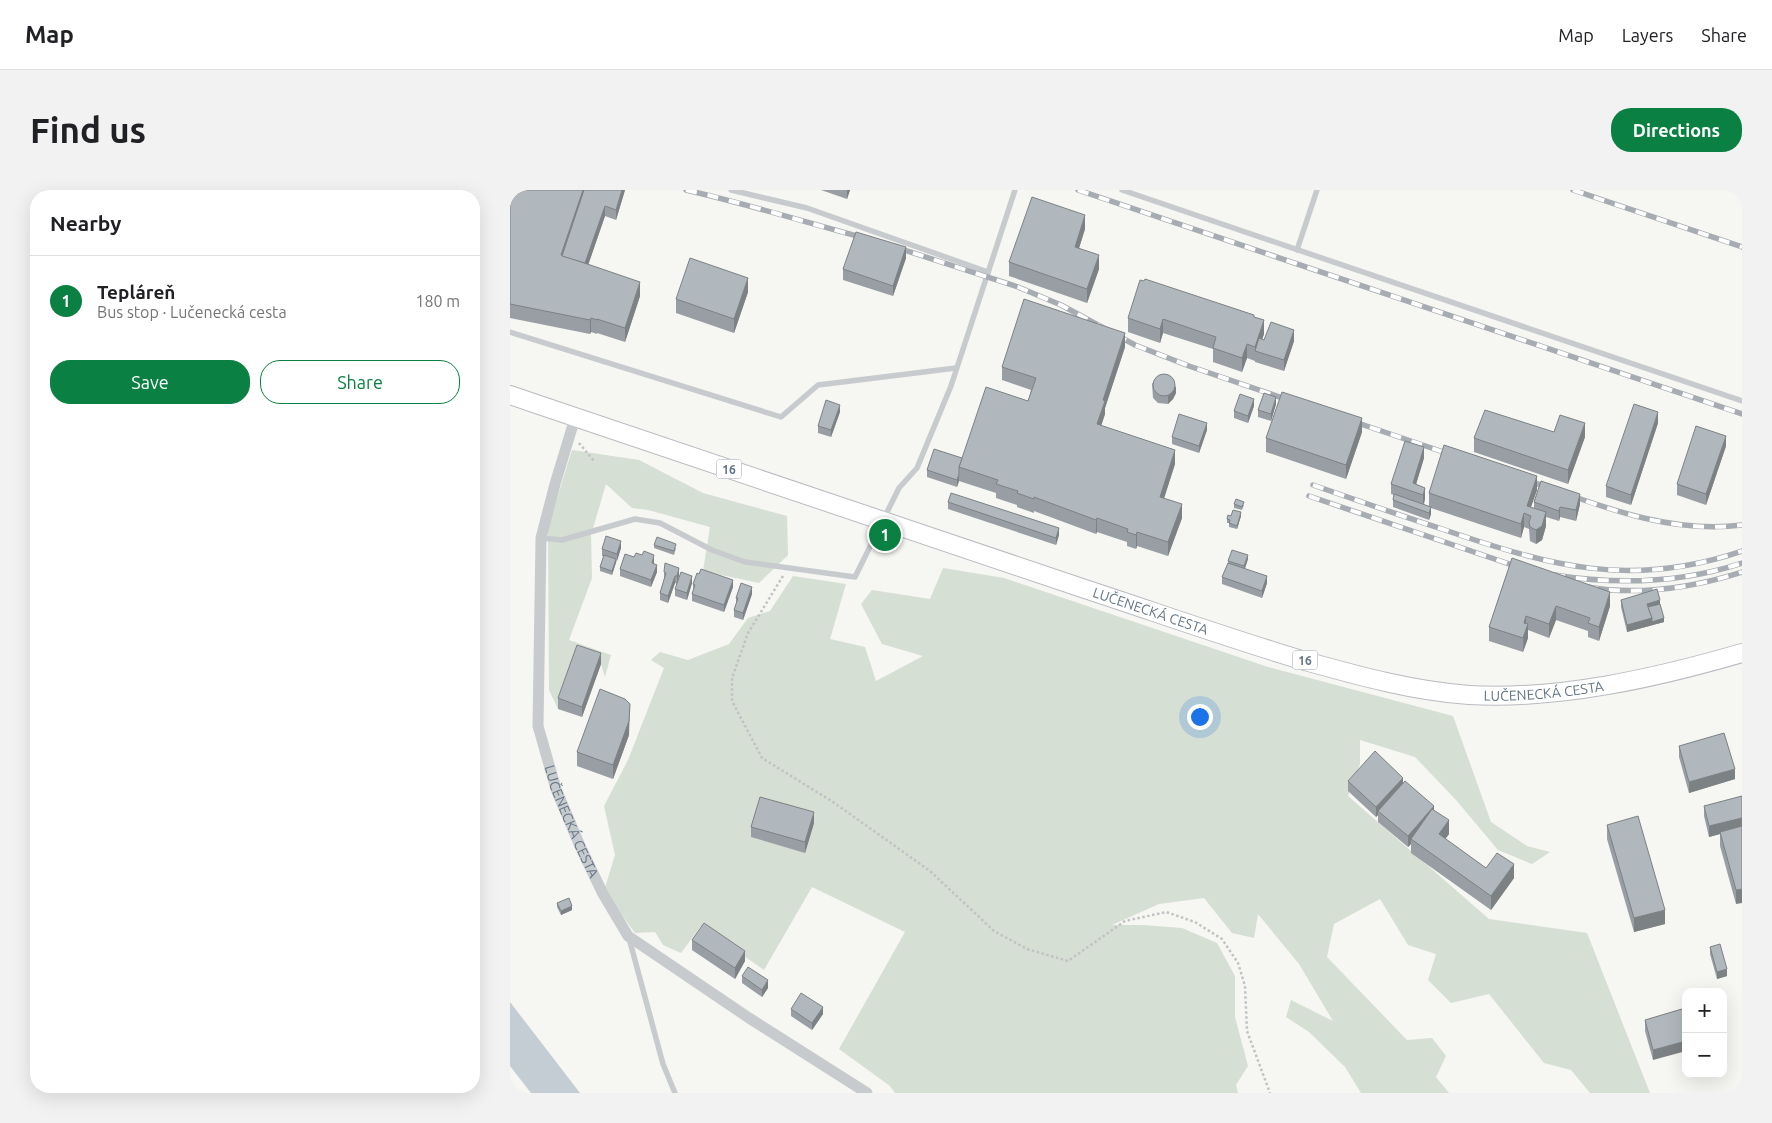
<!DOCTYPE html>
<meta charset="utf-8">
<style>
body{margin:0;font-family:Ubuntu,sans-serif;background:#f2f2f2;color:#202124}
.controls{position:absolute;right:15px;bottom:15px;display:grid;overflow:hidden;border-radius:10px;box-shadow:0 5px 20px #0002}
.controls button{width:45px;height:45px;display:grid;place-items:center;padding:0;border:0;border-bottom:1px solid #e0e0e0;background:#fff;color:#202124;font:25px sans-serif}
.you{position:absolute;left:689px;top:526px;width:18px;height:18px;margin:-12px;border:4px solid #fff;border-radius:50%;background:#1a73e8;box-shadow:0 0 0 8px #1a73e833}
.badge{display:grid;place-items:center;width:32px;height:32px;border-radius:50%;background:#0b8043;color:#fff;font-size:16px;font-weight:700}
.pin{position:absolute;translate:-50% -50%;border:2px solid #fff;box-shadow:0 1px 5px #0006}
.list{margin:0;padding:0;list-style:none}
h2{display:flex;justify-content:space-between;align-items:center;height:65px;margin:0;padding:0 20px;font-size:21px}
h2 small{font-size:16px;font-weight:400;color:#757577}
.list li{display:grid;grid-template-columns:32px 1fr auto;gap:15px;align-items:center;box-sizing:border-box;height:90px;padding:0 20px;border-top:1px solid #e0e0e0}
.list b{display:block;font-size:19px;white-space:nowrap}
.list p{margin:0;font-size:16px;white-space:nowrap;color:#757577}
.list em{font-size:16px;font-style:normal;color:#757577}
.actions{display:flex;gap:10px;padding:15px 20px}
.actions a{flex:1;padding:11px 0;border:1px solid #0b8043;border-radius:20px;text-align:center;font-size:18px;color:#0b8043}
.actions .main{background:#0b8043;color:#fff}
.map{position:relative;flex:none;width:1232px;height:903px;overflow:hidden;border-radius:20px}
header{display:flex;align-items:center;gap:30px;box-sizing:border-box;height:70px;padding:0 25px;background:#fff;border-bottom:1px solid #e0e0e0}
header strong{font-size:24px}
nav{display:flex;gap:28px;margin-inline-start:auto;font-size:18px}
.intro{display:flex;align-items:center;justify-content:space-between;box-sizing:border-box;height:120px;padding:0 30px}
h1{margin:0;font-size:35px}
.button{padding:12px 22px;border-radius:20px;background:#0b8043;color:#fff;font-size:18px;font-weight:700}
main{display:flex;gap:30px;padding:0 30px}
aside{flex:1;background:#fff;border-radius:20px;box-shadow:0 5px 20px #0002}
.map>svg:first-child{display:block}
</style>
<header>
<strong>Map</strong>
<nav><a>Map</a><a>Layers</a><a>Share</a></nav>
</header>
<div class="intro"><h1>Find us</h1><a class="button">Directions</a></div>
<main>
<aside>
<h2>Nearby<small></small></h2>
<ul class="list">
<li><span class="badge">1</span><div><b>Tepláreň</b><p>Bus stop · Lučenecká cesta</p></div><em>180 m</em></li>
</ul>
<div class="actions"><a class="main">Save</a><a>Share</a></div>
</aside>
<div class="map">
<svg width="1232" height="903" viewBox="0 0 1232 903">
<rect width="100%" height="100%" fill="#f6f6f2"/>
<!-- green -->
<g fill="#d6dfd3">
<polygon points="62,260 129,270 193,303 277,326 278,365 249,393 193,381 200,337 138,320 122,318 96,294 81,345 82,388 59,450 101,465 95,487 91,474 48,519 39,500 38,337"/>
<polygon points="433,378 494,388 758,477 943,526 981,632 1017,656 1040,662 1022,674 988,660 946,610 905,567 850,550 850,574 838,606 979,729 1077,743 1140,903 1080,903 1061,880 1034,873 979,804 941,813 918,790 926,764 898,755 870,709 824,734 817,767 897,850 922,848 936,866 926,887 939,903 851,903 835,877 799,842 776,827 781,810 823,831 789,774 748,724 744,748 722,743 694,708 649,714 602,735 633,735 672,738 707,753 725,786 725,827 738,876 726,895 728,903 385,903 380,896 329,859 395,742 302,697 254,780 191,736 171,763 153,755 145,742 125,743 94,701 105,665 94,616 118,570 154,478 141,470 150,462 178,470 219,454 238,428 260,421 283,386 336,394 320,449 355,457 366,491 413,466 372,454 351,414 362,400 420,409"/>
</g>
<!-- water -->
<polygon fill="#c3cdd3" points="0,812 70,903 21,903 0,876"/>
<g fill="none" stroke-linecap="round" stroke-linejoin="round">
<!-- primary casing -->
<g stroke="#b8bcc0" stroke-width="20">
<g id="primary">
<path id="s2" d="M0,205C191,271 383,334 575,399C648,423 721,449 795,471C849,486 903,501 959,505C1049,510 1146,488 1232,463"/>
</g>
</g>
<!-- path -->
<g stroke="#c1c2c4" stroke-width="2.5" stroke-dasharray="2.5 2.5" stroke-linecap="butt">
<polyline points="69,253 84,271"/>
<polyline points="273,386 238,443 222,488 222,511 252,568 323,612 420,681 484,741 517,759 558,771 615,731 656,722 685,732 712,749 728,773 735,796 737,841 760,903"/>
</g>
<!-- service -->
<g stroke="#c8cbce" stroke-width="5.5">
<polyline points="221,0 297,18 478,82"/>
<polyline points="612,0 1232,211"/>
<polyline points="787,60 807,0"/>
<polyline points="0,142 271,227 308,195 446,178"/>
<polyline points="31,348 52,350 125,329 150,333 202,360 235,372 345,387 389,298 407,278 441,196 505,0"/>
<polyline points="119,748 153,874 165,903"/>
</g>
<!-- minor -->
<path stroke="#c8cbce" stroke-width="11" id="s1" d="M65,228L45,294L31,348L28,536L46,599L70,656L93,704L118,746L239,828L357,903"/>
<!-- primary -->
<use href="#primary" stroke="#fff" stroke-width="18"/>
<!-- rail casing -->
<g stroke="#a7acb2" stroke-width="5.5">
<g id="rail">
<path d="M176,0C238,14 297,33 358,49"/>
<polyline points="568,0 1232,224"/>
<polyline points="1063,0 1232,57"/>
<polyline points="382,56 508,97 551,115 625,155 679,176 784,212"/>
<polyline points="839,230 945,266"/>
<path d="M1014,289C1083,313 1157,345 1232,335"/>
<path d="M803,295C846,310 889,325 932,339C1040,376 1120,399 1232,361"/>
<polyline points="799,306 1014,379"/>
<path d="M1044,385C1108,395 1171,393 1232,373"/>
<path d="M1077,397C1130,406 1181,398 1232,382"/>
</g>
</g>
<!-- rail -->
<use href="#rail" stroke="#fff" stroke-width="4" stroke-dasharray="11" stroke-linecap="butt"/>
</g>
<!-- wall -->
<g fill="#989ea3">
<polygon points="0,0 115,0 106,30 95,26 78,75 130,106 115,152 87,143 87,144 81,142 80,144 0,128"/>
<polygon points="311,0 340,0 337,9"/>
<polygon points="575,39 569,58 589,79 577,113 499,86 499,72"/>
<polygon points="396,68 383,106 333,90 333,79"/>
<polygon points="238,102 224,143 166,123 166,109"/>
<polygon points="744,127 754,144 752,149 754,150 784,151 774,181 745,172 745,171 737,168 732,182 703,172 703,159 653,143 650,153 618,142 618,128"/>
<polygon points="615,157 595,218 595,224 591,236 665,274 654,308 672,328 658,366 627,356 626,359 617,356 617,352 587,342 586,344 524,321 524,323 507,317 507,315 486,308 486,303 449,291 447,297 417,287 417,280 452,268 518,211 521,200 492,190 492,177"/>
<polygon points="642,193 666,203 663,209 658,214 648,213 643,208"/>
<polygon points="766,214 761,231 748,227 748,220"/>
<polygon points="744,216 738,233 724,228 724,221"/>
<polygon points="330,222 321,247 308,243 308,236"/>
<polygon points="1148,233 1121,315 1096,307 1096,296"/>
<polygon points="697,240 689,263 662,254 662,247"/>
<polygon points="852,242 836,289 756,262 756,248"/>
<polygon points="1044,242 1075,247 1058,294 964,262 964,248"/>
<polygon points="1216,256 1196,315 1167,305 1167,294"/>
<polygon points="914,268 906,294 915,298 915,309 914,315 919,317 919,303 1027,300 1021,317 1024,318 1024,312 1070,314 1066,331 1050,327 1049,331 1036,327 1036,336 1032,350 1026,354 1020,351 1019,339 1014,337 1011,348 921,318 921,324 919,330 883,317 883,310 884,305 881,304 881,294"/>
<polygon points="438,312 549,345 546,355 438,319"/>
<polygon points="724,314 734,315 732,320 724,318"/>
<polygon points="721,326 731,326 727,339 719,337 719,333 717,333 717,329"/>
<polygon points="144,355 166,358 164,365 144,358"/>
<polygon points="111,358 102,385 90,381 90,377 94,367 92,366 92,359"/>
<polygon points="1002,368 1100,416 1089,451 1078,447 1078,441 1046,430 1039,448 1018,440 1018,448 1013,462 979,451 979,437"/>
<polygon points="738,369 735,379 757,393 752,408 712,394 712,387 718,374 718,371"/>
<polygon points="144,372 144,374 147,382 141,397 110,386 110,379"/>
<polygon points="154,382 169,385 167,394 165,393 158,413 150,410 150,403 154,389"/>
<polygon points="182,393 177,410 165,406 165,399"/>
<polygon points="183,394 223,397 214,422 182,411 182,404 183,401"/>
<polygon points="242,404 233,430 224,427 224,420 226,415 226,408"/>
<polygon points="1111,410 1150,414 1154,432 1117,442 1111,417"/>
<polygon points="91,474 72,527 48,519 48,508"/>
<polygon points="119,545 103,589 67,576 67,562"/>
<polygon points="1169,556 1225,589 1179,603 1169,567"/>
<polygon points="838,591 893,592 924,620 939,644 935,649 976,678 1004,688 981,720 901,663 901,654 898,657 868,632 868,625 866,627 838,601"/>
<polygon points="1232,606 1226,714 1210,656 1210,644 1199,647 1194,626 1194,616"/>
<polygon points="304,633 295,663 241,647 241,637"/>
<polygon points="1097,635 1155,734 1124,742 1097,649"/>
<polygon points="47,713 62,720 51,725 47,717"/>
<polygon points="182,750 235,771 225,789 182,760"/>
<polygon points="1200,757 1217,786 1207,789 1200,764"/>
<polygon points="232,786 258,798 252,807 232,793"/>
<polygon points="281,819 313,824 302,840 281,826"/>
<polygon points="1172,819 1143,870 1135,841 1135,830"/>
</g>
<!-- shaded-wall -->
<g fill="#7c8184">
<polygon points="73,0 78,0 54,70 51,65"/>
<polygon points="112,0 115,0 106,30 106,20"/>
<polygon points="337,0 340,0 337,9"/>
<polygon points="95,16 95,26 74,87 74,76"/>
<polygon points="575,25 575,39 565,71 565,57"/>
<polygon points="396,57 396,68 383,106 383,96"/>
<polygon points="589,65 589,79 577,113 577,99"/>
<polygon points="238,88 238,102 224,143 224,129"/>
<polygon points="130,92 130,106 115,152 115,138"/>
<polygon points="81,128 81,142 80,144 80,130"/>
<polygon points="653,129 653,143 650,153 650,139"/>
<polygon points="754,130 754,144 748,162 745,161 745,157"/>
<polygon points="784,140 784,151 774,181 774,170"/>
<polygon points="615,143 615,157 595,218 595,224 587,248 587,234 593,210"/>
<polygon points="737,154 737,168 732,182 732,168"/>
<polygon points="666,196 666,203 663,209 658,214 658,206"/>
<polygon points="766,207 766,214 761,231 761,224"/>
<polygon points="744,209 744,216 738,233 738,226"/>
<polygon points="330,215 330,222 321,247 321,240"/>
<polygon points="1148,222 1148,233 1121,315 1121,305"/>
<polygon points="852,228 852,242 836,289 836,275"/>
<polygon points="697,233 697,240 689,263 689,256"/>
<polygon points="1075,233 1075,247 1058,294 1058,280"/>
<polygon points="1216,246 1216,256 1196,315 1196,304"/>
<polygon points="914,257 914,268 904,301 903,293"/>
<polygon points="665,260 665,274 650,321 650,307"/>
<polygon points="449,284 449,291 447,297 447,290"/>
<polygon points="1027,286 1027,300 1018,325 1017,316"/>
<polygon points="915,298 915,309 913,315 913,305"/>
<polygon points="1070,304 1070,314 1066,331 1066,320"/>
<polygon points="672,314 672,328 658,366 658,352"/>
<polygon points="921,317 921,324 919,330 919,323"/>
<polygon points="1050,317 1050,327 1049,331 1049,321"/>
<polygon points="731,322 731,326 727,339 727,336"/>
<polygon points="1036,322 1036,336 1032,350 1026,354 1026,340"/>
<polygon points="1014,323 1014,337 1011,348 1011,334"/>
<polygon points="587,328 587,342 586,344 586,330"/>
<polygon points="549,338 549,345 546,355 546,348"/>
<polygon points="627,342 627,356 626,359 626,345"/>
<polygon points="111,351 111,358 107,371 107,364"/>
<polygon points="144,365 144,372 142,380 142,373"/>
<polygon points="738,365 738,369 734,380 734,376"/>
<polygon points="106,369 106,372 102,385 102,381"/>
<polygon points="147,375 147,382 141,397 141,390"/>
<polygon points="169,378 169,385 167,394 167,386"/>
<polygon points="165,386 165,393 158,413 158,406"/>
<polygon points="182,386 182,393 177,410 177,403"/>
<polygon points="757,386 757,393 752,408 752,401"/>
<polygon points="223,390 223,397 214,422 214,415"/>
<polygon points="242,397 242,404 233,430 233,423"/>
<polygon points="1100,402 1100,416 1089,451 1089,437"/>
<polygon points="1150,410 1150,417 1138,421 1137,414"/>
<polygon points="1046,416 1046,430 1039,448 1039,434"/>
<polygon points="1016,426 1016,438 1018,434 1018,448 1013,462 1014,433"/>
<polygon points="1142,428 1154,428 1154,432 1117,442 1117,435"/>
<polygon points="91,463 91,474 72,527 72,517"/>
<polygon points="120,514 119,545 103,589 103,575"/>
<polygon points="1225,579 1225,589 1179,603 1179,592"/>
<polygon points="893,588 893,598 868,621 868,625 866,627 866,617"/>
<polygon points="924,616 924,627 901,649 901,654 898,657 898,646"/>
<polygon points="304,622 304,633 295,663 295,652"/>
<polygon points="1232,628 1232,638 1199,647 1199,636"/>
<polygon points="939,630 939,644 929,658 929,644"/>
<polygon points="1004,674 1004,688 981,720 981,706"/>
<polygon points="1232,699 1232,713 1226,714 1226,700"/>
<polygon points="62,716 62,720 51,725 51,721"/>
<polygon points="1155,720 1155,734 1124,742 1124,728"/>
<polygon points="235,761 235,771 225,789 225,778"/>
<polygon points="1217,779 1217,786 1207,789 1207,782"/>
<polygon points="258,790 258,798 252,807 252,800"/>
<polygon points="313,817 313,824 302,840 302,833"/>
<polygon points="1176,851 1176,861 1143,870 1143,860"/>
</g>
<!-- building -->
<g fill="#b1b8bd" stroke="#7c8184">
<polygon points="0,0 73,0 51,65 130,92 115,138 87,129 87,130 81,128 80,130 0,114"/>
<polygon points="74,0 112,0 106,20 95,16 75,73 52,66"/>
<polygon points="522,7 575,25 565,57 589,65 577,99 499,72"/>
<polygon points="346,42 396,57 383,96 333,79"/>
<polygon points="180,68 238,88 224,129 166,109"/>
<polygon points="635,89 744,125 744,127 754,130 745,157 737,154 732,168 703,158 706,147 653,129 650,139 618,128 630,90 634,91"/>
<polygon points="514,109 615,143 593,210 595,211 587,234 665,260 650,307 672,314 658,352 627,342 626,345 617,342 618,339 587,328 586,330 524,307 524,309 507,303 508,301 486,294 488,290 449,277 476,197 518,211 526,188 492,177"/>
<polygon points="761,132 784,140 774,170 745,161 749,148 754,150"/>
<circle cx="654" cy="195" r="11"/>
<polygon points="772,202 852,228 836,275 756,248"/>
<polygon points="754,203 766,207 761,224 748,220"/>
<polygon points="730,204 744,209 738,226 724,221"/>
<polygon points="316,210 330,215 321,240 308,236"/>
<polygon points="1124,214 1148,222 1121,305 1096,296"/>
<polygon points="975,220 1044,242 1050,225 1075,233 1058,280 964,248"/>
<polygon points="669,224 697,233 689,256 662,247"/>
<polygon points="1186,236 1216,246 1196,304 1167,294"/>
<polygon points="895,251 914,257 903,293 915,298 913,305 881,294"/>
<polygon points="934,255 1027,286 1017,316 1036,322 1032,336 1026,340 1020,337 1019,332 1021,326 1014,323 1011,334 919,303"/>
<polygon points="424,259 452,268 449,277 449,284 447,290 417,280"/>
<polygon points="1031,291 1070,304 1066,320 1050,317 1049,321 1024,312"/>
<polygon points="441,303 549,338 546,348 438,312"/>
<polygon points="884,304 921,317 919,323 883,310"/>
<polygon points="726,309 734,312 732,317 724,314"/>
<polygon points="723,320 731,322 727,336 719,333 720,330 717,329 718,325 721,326"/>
<polygon points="96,346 111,351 107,364 92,359"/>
<polygon points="147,347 166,354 164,361 144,355"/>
<polygon points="722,360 738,365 734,376 718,371"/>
<polygon points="134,361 144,365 142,373 147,375 141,390 110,379 115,364 124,367 126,363 132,365"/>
<polygon points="94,365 106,369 102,381 90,377"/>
<polygon points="1002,368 1100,402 1089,437 1078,433 1080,428 1046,416 1039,434 1016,426 1014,433 1018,434 1013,448 979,437"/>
<polygon points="155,373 169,378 167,386 165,386 158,406 150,403 156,383 154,382"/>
<polygon points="718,373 757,386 752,401 712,387"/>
<polygon points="191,379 223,390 214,415 182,404 185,395 183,394 187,383 189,384"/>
<polygon points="171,382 182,386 177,403 165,399"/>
<polygon points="231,393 242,397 233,423 224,420 228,408 226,408"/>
<polygon points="1147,399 1150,410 1137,414 1142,428 1117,435 1111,410"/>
<polygon points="1150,414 1154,428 1142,432 1142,428 1138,417"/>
<polygon points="67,455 91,463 72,517 48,508"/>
<polygon points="90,499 115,509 120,514 119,531 103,575 67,562"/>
<polygon points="1214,543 1225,579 1179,592 1169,556"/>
<polygon points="865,561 893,588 866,617 838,591"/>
<polygon points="895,591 924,616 898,646 868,621"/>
<polygon points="1232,606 1232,628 1199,636 1194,616"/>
<polygon points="250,607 304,622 295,652 241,637"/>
<polygon points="922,619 939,630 929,644 976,678 987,663 1004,674 981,706 901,649"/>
<polygon points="1128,626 1155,720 1124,728 1097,635"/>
<polygon points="1232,636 1232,699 1226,700 1210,642"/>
<polygon points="59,708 62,716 51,721 47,713"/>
<polygon points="194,733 235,761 225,778 182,750"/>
<polygon points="1210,754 1217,779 1207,782 1200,757"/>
<polygon points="238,777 258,790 252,800 232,786"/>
<polygon points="291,803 313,817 302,833 281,819"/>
<polygon points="1172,819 1176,834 1176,851 1143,860 1135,830"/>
</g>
<g text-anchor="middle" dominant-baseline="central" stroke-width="5" stroke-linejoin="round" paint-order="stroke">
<!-- shield labels -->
<g fill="#fff" stroke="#929eaa" stroke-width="1">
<rect x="206.5" y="269.5" width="25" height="19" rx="4"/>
<rect x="782.5" y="460.5" width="25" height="19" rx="4"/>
</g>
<g font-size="12" font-weight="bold" fill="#637486">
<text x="219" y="279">16</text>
<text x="795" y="470">16</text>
</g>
<!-- street labels -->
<g font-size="14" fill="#637486" stroke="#fff">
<text stroke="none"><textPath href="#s2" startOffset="676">LUČENECKÁ CESTA</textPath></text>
<text stroke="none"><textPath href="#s2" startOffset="1081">LUČENECKÁ CESTA</textPath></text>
<text stroke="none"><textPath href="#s1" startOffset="414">LUČENECKÁ CESTA</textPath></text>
</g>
</g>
</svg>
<div class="controls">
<button>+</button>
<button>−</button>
</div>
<div class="you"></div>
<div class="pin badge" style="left:375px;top:345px">1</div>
</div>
</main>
